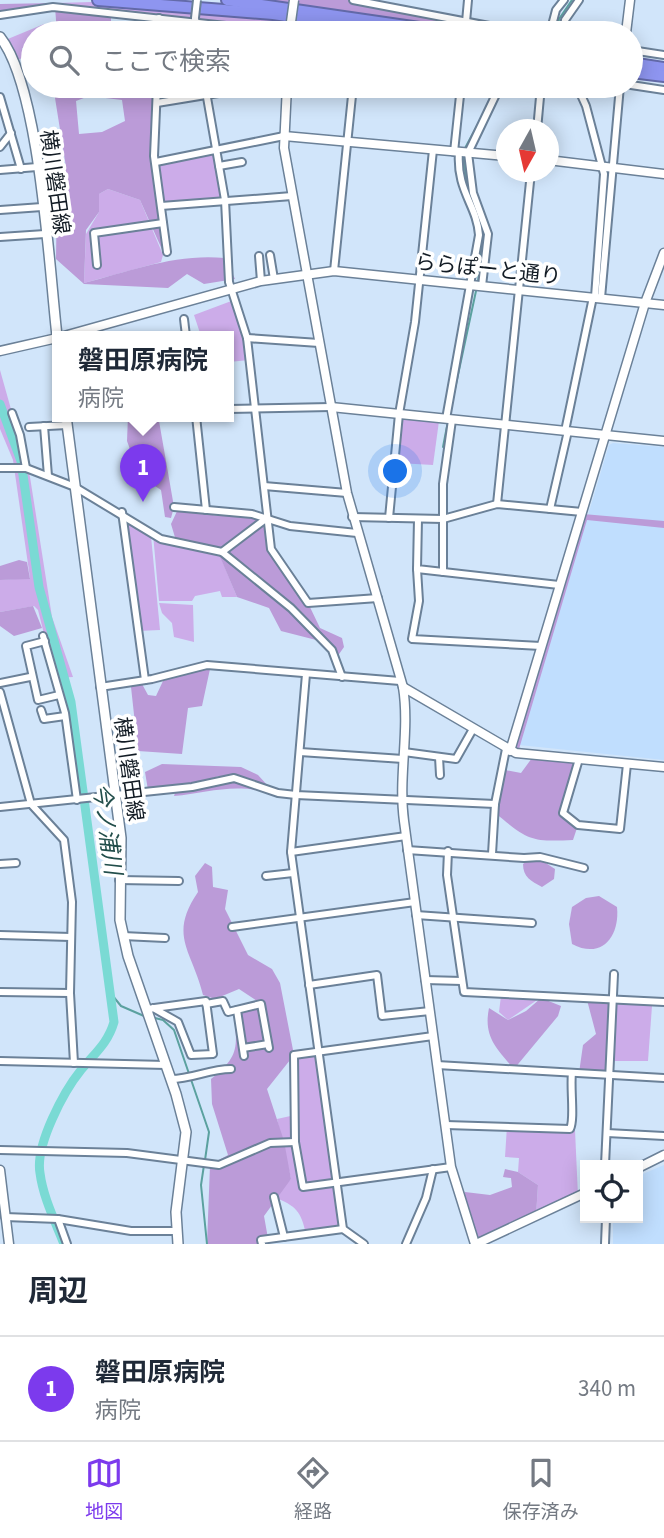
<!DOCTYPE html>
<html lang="ja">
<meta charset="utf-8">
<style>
body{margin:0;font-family:"Source Sans 3","Noto Sans JP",sans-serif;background:#f2f2f3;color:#1f2937}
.controls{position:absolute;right:21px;bottom:21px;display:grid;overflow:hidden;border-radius:0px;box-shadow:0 4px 18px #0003}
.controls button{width:63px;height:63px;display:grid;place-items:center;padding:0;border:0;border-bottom:2px solid #e0e1e3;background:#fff;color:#1f2937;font:35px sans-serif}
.compass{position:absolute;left:496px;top:119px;width:63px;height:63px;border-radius:50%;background:#fff;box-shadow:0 4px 18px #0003;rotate:188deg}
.you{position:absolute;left:396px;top:472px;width:24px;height:24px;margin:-18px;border:5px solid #fff;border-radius:50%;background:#1a73e8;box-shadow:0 0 0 10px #1a73e833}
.badge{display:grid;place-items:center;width:46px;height:46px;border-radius:50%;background:#7c3aed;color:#fff;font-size:23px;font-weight:700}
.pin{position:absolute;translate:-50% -58px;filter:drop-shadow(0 2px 4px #0008)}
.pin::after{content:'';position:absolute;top:37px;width:24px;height:21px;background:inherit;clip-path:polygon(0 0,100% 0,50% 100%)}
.popup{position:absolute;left:52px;top:331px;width:182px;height:91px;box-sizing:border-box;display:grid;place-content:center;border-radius:0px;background:#fff;filter:drop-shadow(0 2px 5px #0005);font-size:23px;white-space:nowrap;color:#747a83}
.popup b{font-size:26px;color:#1f2937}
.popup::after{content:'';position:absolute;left:50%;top:100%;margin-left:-14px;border:14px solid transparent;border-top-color:#fff}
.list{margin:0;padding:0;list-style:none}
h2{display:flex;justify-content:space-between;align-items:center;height:91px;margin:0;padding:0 28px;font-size:30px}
h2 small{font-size:23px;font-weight:400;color:#747a83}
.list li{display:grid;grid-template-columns:46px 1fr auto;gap:21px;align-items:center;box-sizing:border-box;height:105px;padding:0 28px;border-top:2px solid #e0e1e3}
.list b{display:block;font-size:26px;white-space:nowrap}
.list p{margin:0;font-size:23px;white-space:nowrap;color:#747a83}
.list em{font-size:23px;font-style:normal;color:#747a83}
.icon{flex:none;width:38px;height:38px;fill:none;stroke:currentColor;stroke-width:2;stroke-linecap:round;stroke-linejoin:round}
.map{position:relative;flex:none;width:664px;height:1244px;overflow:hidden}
.search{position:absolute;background:#fff;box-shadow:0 4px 18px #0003;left:21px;right:21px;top:21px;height:77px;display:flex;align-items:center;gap:18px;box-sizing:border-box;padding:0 24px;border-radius:38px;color:#747a83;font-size:26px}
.sheet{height:196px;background:#fff}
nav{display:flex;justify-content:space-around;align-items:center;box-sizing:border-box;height:98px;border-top:2px solid #e0e1e3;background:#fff;font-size:19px;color:#747a83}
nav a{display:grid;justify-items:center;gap:4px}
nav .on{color:#7c3aed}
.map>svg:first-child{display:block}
</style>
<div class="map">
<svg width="664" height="1244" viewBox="0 0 664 1244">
<rect width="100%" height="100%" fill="#d1e5fa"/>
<!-- built -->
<g fill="#c0defe">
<polygon points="613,443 664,447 664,760 519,745 609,445"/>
<polygon points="664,1165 664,1244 613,1244 613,1218 638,1218 638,1176"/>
</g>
<!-- green -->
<g fill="#ccace9">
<polygon points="92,2 244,14 377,33 290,33 56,7 56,3"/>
<polygon points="44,24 54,27 55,33 33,33 33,48 22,48 22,58 18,60 3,41"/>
<polygon points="214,152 222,198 160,204 156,162"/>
<polygon points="108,189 140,200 163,255 161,262 84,283 86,234 99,212 99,194"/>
<polygon points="234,300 249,360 229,362 229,336 201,336 194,315"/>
<polygon points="0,370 30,477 52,617 73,677 55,678 38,610 34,606 0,612 0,580 30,578 13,460 0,429"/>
<polygon points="403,419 439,421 433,465 398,463"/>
<polygon points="122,512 151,536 160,630 138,631"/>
<polygon points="153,534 218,551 237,597 222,597 220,591 195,596 192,601 159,601"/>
<polygon points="159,603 193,605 194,642 174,637 172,623 162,613"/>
<polygon points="501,996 540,998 508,1020 499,1012"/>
<polygon points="614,1002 652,1006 648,1061 612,1061"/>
<path d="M318,1051L343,1229L306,1234C301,1211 296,1206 274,1197L291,1179L277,1119L295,1115L294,1055Z"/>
<polygon points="507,1126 575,1130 578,1196 536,1216 538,1185 518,1172 519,1158 505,1157"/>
</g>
<!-- forest -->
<g fill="#bb9bd8" fill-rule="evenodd">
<polygon points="228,0 359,0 541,33 479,33 343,11"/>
<polygon points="56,3 56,7 111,15 111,33 57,33 55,7 0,13 0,4"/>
<path d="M59,86H96L97,95L155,98L154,156L165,240L164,254L140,200L108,189L99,194V212L86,230L84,283C130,271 177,253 225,258L235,279L204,284L187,274L168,288L84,284L56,259L57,194L66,167L55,98ZM89,96L122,100L125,121L102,132L79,134L76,101Z"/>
<polygon points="128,416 156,416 159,421 174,507 171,518 165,517 161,490 155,486 150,463 131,452 127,441"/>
<path d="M179,507C209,519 239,516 270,515L271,549L308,603L320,628L342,638L344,647L337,657L324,642L281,631L269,608L237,597L218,552L177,544L171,524Z"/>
<polygon points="583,514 664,521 664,528 587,520 519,749 510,747"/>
<polygon points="19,560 27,562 30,579 0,580 0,566"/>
<polygon points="33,606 42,628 14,636 0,626 0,612"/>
<polygon points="203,668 210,669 202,706 188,708 182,754 138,751 131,687 142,684 148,695 156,696 163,681"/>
<path d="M532,758L573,763L563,812L578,825L573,840C530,842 528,840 494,812L505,770L521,773Z"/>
<polygon points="162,764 241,767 258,775 269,787 241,777 219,776 191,785 148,790 145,772"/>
<path d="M238,780L261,791C231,784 204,793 174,796L175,793Z"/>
<path d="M535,856L555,869L554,879L542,887C531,881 523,877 523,864Z"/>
<path d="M205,863L212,867L213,887L228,890L225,909L248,955L272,969L280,983L294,1055L267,1089L284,1141L291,1179L264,1216L269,1244H207L210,1165L228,1155L212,1104L211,1079C238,1057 238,1049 234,1015L249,1006L263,1005L239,989L215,999L203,995C192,950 168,936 198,892L195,876Z"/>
<path d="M599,896L617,907C620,936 602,960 572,944L569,924L572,907L586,898Z"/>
<path d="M541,998L561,1006L558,1016L514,1069C497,1049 483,1037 489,1008L508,1020L526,1011Z"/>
<polygon points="587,1000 608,1003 607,1073 579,1073 583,1045 596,1034"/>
<polygon points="505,1169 518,1172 538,1185 536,1216 490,1233 480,1241 470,1227 472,1218 462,1203 465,1192 490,1195 512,1187 511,1178 503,1177"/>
</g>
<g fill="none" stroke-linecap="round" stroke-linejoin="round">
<!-- stream -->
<g stroke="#5ba19f" stroke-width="2">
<polyline points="557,33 559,19 572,0"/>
<polyline points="493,94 495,86"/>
<polyline points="464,150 485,111"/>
<polyline points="463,155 468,191"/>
<polyline points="478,282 483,228"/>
<polyline points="450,412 476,291"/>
<polyline points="443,447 448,421"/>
<polyline points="108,990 121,1006 144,1016"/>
<polyline points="155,1018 163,1020 174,1030 209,1132 205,1160"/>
<polyline points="204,1165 201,1185 207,1244"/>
</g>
<!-- river -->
<path stroke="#7adad4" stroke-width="9" d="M0,404L21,461L39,587L71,702L114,1022C108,1043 95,1053 81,1070C64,1091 35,1145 40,1173C43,1197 55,1221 64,1244"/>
<!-- minor casing -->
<g stroke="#6b8198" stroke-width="10">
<g id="minor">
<polyline points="353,0 526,33"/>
<polyline points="0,15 53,7 290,33"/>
<polyline points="195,18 197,33"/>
<polyline points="159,33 159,18"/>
<polyline points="465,33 468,0"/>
<polyline points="550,33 556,10 564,0"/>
<polyline points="563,33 565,20 579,0"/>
<polyline points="631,50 664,55"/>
<polyline points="631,85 664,90"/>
<polyline points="157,86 154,156 167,252"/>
<polyline points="205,86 225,200 229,282 247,338 271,549 308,603 378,598"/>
<polyline points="414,86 460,91"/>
<polyline points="577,86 586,106 604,174 595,297"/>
<polyline points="0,97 21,169"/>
<polyline points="157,103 261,86"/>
<polyline points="537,130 541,86"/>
<polyline points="0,147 11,133"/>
<polyline points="454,152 461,86"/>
<polyline points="156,162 284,136"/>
<polyline points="219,166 242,162"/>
<polyline points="0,170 37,167"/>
<polyline points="161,206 292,196"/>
<polyline points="0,210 42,207"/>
<polyline points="0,237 45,234"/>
<polyline points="270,255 274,279"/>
<polyline points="259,256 261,281"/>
<polyline points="97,265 94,233 163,223"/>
<polyline points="334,271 353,86"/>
<polyline points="482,286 488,234 473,193 468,153 500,86"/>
<polyline points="601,298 620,86"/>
<polyline points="184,319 186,336"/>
<polyline points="247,338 319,343"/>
<polyline points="229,409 331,407"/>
<polyline points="12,413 20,435 26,468"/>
<polyline points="196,416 206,510"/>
<path d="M446,419L479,235C477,205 456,191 459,152"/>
<polyline points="44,426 48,476"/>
<polyline points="29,427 67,425"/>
<polyline points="565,431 593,297"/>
<polyline points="0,468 26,468 75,487 161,539 222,552 291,608 332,650 342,677"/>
<polyline points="264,486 347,493"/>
<polyline points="497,504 531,172"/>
<polyline points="174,507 252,514 290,526 357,533"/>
<polyline points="550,509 568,431"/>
<polyline points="122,512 145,680"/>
<polyline points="352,517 443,519 497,504 582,512"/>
<polyline points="389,518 399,414 415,322 433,150"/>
<polyline points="418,519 417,569 559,585"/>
<polyline points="222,552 267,518"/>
<polyline points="417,569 419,601 412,639 541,646"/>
<polyline points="443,572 443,484 452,420"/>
<polyline points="43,636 65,713 77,800"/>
<polyline points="45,641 26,646 38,700 59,695"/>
<polyline points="306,674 291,852 343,1229 364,1244"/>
<polyline points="0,683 30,677"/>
<polyline points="100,687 152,679 207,665 400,681"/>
<polyline points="0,692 31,804 64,840 72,902 70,993 74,1063"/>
<polyline points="41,710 44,719 65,716"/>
<polyline points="300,752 403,759"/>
<polyline points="404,752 456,759 473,729"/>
<polyline points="439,757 440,775"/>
<polyline points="579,759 563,813 578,825 620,829 627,764"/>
<polyline points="0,807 192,787 234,778 278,793 296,795 495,804"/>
<polyline points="407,850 524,858 540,857 584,868"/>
<polyline points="448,851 447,875 464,992 664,1002"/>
<polyline points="291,852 406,836"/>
<polyline points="492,854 495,804 506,749"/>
<polyline points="0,864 16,863"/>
<polyline points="266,876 293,873"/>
<polyline points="119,880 179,881"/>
<polyline points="416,915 532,923"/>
<polyline points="232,927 415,902"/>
<polyline points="0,935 71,937"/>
<polyline points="123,936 165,938"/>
<polyline points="425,980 462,981"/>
<polyline points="309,985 377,975 382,1016 430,1011"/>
<polyline points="0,992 70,993"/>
<polyline points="206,1004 223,1001 228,1012 261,1004 269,1048"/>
<polyline points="147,1009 206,1001 213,1054 191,1055 178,1022 153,1008"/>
<polyline points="237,1010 244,1056"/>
<polyline points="433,1036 294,1055 295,1142 303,1187 451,1167"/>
<polyline points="243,1048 268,1044"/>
<polyline points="0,1061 166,1065"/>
<polyline points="437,1065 664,1078"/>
<path d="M171,1079C192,1079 209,1069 231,1069"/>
<path d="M446,1125L570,1129C575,1119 570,1088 572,1073"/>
<polyline points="607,1133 664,1136"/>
<polyline points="0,1150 127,1153 219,1165 270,1143 295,1142"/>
<polyline points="605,1165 614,974"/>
<polyline points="274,1197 284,1237"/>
<polyline points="5,1217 58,1219 131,1231 176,1231"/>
<polyline points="58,1219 67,1244"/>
<polyline points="262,1244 261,1240 343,1229"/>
<polyline points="406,1244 426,1198 433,1169"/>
<polyline points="605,1244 606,1218"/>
</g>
</g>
<!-- tertiary casing -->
<g stroke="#6b8198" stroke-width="11">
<g id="tertiary">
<polyline points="626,33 630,0"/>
<path d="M287,86L284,148L347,493L403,687C410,731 398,776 404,821L451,1167L475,1244"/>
<polyline points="284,136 506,156"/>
<polyline points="548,160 664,174"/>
<polyline points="64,336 261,281 334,271 664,305"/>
<polyline points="0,351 57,338"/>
<polyline points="331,407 664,441"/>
<polyline points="403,687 516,753 664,767"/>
<polyline points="510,751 645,303 664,253"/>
<polyline points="638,1168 664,1155"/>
<polyline points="0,1170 9,1244"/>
<polyline points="476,1244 585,1193"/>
</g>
</g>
<!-- secondary casing -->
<g stroke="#6b8198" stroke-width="12">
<g id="secondary">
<path d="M0,37C40,87 49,267 57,336"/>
<polyline points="66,416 121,838 120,920 128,956 176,1094 186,1132 176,1212 178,1244"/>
</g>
</g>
<!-- motorway casing -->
<g stroke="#636aa9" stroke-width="14">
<g id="motorway">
<polyline points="98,0 273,14 403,33"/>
<polyline points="227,0 454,33"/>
<polyline points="631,63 664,68"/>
<polyline points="631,72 664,76"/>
</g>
</g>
<!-- minor -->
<use href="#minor" stroke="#fff" stroke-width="6"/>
<!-- tertiary -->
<use href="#tertiary" stroke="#fff" stroke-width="8"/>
<!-- secondary -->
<use href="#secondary" stroke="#fff" stroke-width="9"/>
<!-- motorway -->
<use href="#motorway" stroke="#8e95f0" stroke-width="10"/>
<!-- minor-bridge casing -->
<g stroke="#6b8198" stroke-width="10" stroke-linecap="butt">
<polyline id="minor-bridge" points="195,18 197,0"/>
</g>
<!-- tertiary-bridge casing -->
<g stroke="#6b8198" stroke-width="11" stroke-linecap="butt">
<polyline id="tertiary-bridge" points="290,29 294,0"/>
</g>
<!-- minor-bridge -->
<use href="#minor-bridge" stroke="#fff" stroke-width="6"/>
<!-- tertiary-bridge -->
<use href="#tertiary-bridge" stroke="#fff" stroke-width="8"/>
</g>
<g text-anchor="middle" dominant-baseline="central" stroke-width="7" stroke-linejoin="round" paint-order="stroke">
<!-- street labels -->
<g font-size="21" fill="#121b24" stroke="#fff">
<text transform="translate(55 182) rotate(82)">横川磐田線</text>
<text transform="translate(488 269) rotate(6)">ららぽーと通り</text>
<text transform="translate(129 769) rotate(82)">横川磐田線</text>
</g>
<!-- water labels -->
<g font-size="23" font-style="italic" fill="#224e4b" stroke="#fff">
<text transform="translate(107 829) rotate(82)">今ノ浦川</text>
</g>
</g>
</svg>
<div class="controls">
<button><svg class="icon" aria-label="locate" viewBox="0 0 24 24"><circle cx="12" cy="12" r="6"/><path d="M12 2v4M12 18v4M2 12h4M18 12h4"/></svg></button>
</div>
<svg class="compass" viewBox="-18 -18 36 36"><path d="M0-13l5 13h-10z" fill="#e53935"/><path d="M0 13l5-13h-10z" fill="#747a83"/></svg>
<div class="you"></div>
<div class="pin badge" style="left:143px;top:502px">1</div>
<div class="popup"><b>磐田原病院</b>病院</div>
<div class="search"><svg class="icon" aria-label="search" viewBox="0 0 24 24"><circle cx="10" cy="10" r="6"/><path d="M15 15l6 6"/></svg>ここで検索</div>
</div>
<section class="sheet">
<h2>周辺<small></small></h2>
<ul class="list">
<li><span class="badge">1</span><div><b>磐田原病院</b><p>病院</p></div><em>340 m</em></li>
</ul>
</section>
<nav>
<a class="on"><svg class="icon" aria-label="map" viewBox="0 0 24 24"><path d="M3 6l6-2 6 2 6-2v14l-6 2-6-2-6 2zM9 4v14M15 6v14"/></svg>地図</a>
<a><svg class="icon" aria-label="directions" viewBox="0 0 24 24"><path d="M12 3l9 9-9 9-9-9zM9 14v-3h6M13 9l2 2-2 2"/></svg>経路</a>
<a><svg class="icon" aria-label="saved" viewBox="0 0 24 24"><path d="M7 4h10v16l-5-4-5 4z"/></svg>保存済み</a>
</nav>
